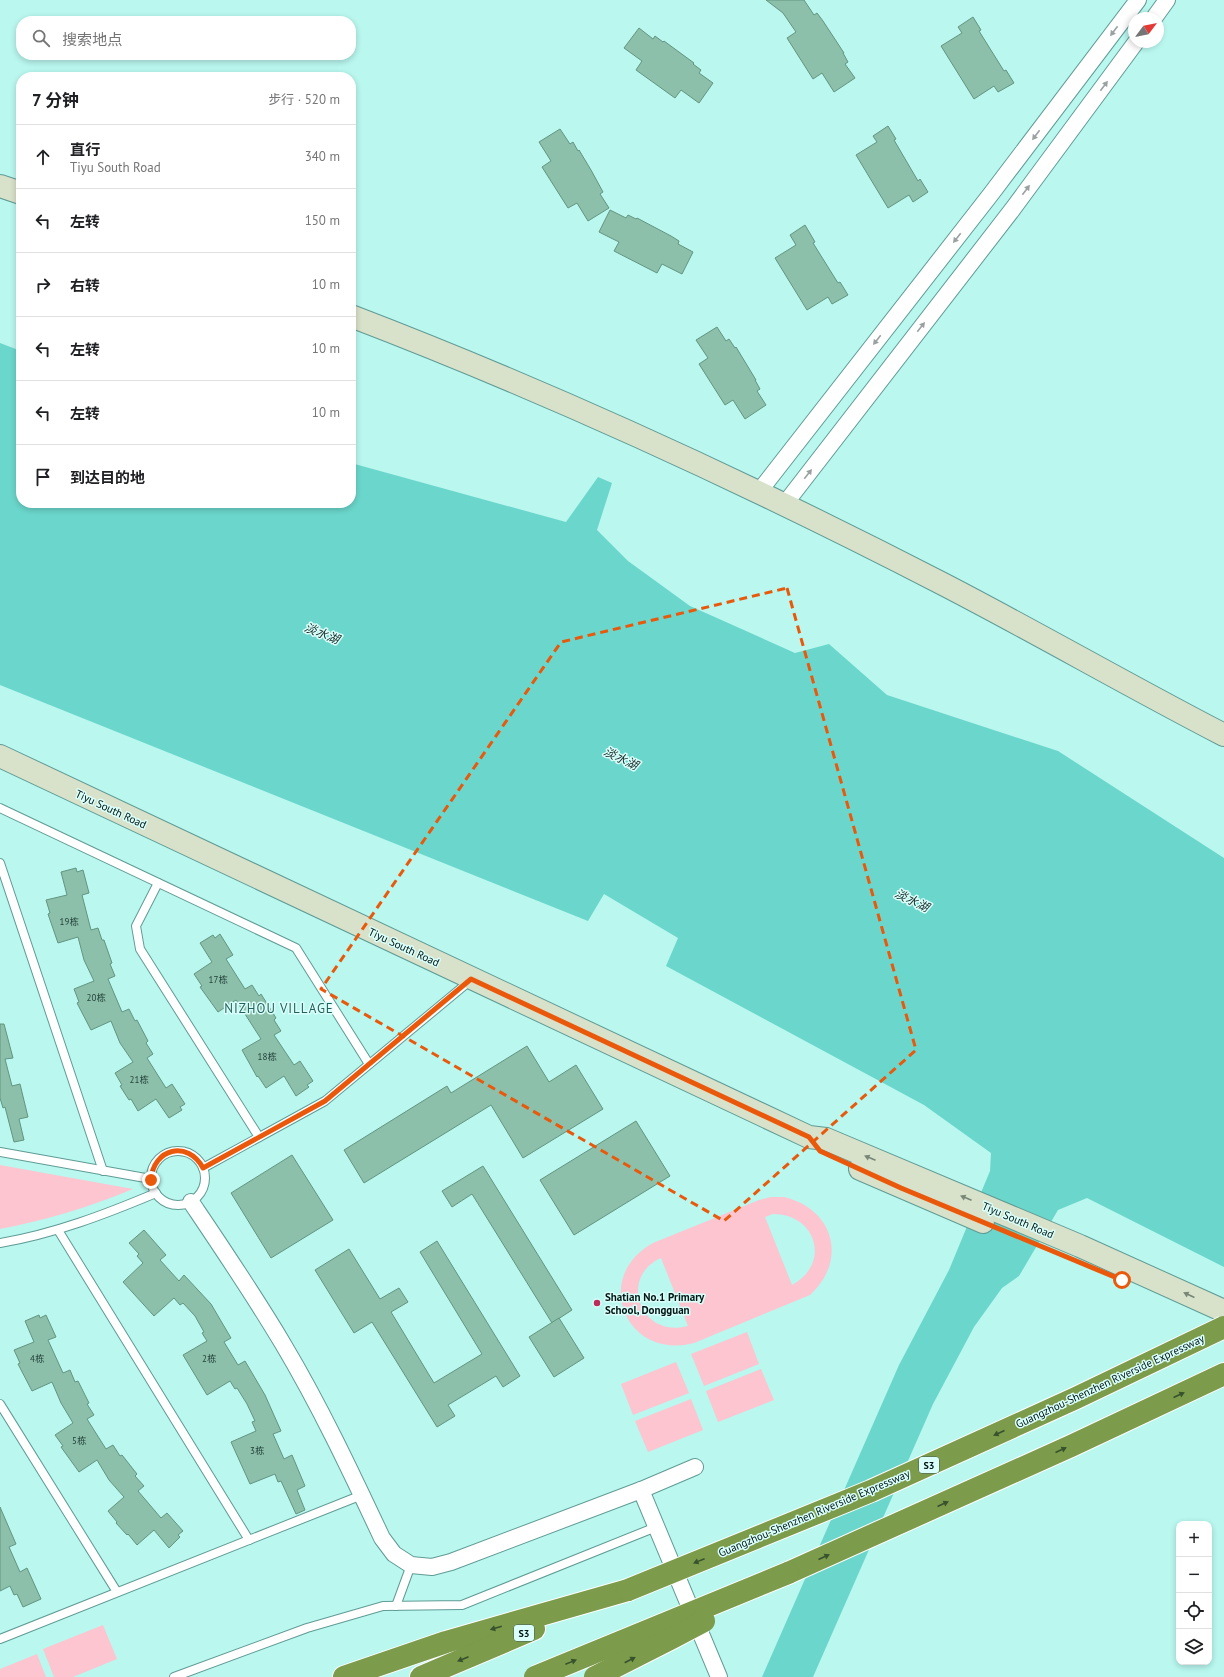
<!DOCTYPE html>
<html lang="zh">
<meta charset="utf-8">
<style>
body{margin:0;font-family:"PT Sans","Noto Sans SC",sans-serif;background:#f2f2f2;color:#202124}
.controls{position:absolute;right:12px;bottom:12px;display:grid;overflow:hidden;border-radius:8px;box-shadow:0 2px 6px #0003}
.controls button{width:36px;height:36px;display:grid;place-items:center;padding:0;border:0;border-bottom:1px solid #e0e0e0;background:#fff;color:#202124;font:20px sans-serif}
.compass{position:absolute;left:1128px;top:12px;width:36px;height:36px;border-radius:50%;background:#fff;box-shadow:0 2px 6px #0003;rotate:58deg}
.stop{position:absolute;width:12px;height:12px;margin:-9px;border:3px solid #ea580c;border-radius:50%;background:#fff}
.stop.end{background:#ea580c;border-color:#fff;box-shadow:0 1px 4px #0008}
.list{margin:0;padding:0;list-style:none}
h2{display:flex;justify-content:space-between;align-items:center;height:52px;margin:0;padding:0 16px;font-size:17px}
h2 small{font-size:13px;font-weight:400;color:#757577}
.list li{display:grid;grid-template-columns:26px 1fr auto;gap:12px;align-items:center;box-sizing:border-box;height:64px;padding:0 16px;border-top:1px solid #e0e0e0}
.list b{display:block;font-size:15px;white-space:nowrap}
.list p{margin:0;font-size:13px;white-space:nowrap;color:#757577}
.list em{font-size:13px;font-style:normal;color:#757577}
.icon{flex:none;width:22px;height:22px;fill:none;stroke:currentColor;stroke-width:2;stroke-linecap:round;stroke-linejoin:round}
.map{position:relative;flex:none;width:1224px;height:1677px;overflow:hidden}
.search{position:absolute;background:#fff;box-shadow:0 2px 6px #0003;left:16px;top:16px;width:340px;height:44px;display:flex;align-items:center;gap:10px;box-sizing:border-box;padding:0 14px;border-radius:16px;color:#757577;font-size:15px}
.panel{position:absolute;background:#fff;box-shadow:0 2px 6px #0003;left:16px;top:72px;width:340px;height:436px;border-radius:16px}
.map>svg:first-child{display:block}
</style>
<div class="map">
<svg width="1224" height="1677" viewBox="0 0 1224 1677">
<rect width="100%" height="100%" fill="#b9f7ef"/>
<!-- green -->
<g fill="#fdc5cf" fill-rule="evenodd">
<path d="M0,1165L133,1189C90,1207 46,1220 0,1229Z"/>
<path d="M784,1197C834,1209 848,1260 810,1295L694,1343C626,1361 591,1277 653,1243L759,1200L771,1197ZM773,1214C817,1214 831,1264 792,1285L765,1217ZM661,1258L688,1326C640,1339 618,1277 661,1258Z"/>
<polygon points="747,1332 759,1364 704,1386 691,1354"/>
<polygon points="676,1362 689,1393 633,1415 621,1384"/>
<polygon points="761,1369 774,1400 718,1422 706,1391"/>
<polygon points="691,1399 703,1430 648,1452 635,1421"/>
<polygon points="103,1625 117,1659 73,1677 54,1677 43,1649"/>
<polygon points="37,1654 46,1677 0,1677 0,1669"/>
</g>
<!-- water -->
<polygon fill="#6bd7cc" points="0,343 21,351 21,503 351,503 351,463 566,522 598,477 612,483 597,530 628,561 690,606 795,653 829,644 887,695 1058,751 1224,858 1224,1267 1087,1198 1058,1210 1019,1276 1002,1288 974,1327 933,1404 813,1677 762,1677 899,1365 949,1270 990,1171 991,1153 924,1105 666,966 678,938 604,894 588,921 0,685"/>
<!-- building -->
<g fill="#8cc0aa" stroke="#629580">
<polygon points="766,0 804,0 814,15 817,13 823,21 844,53 843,53 848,62 845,64 855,78 834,92 822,73 813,79 787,38 796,32 783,13"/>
<polygon points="973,17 981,30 979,31 1004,71 1006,70 1014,83 998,92 994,86 974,99 941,46 962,33 958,27"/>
<polygon points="639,28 653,39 655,36 663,42 664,41 694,63 693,64 701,70 699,73 713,83 699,103 681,90 675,98 636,70 642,61 624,48"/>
<polygon points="888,126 896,139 894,140 918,181 920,179 928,192 913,202 909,195 888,208 856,155 877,142 873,136"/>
<polygon points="560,129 570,144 573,142 578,151 579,150 591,170 603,192 600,194 609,208 588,221 577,203 568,208 542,167 551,161 539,142"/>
<polygon points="610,210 626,218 628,215 636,219 637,218 671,236 679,241 678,244 693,252 682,274 662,264 657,273 614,251 619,242 599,232"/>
<polygon points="805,225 815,242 813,243 838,283 840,282 848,295 832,304 828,297 807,310 775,258 796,245 790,235"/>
<polygon points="717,327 726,341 729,339 735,348 736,347 756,380 755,380 760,389 757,391 766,405 745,419 733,400 725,405 699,364 708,358 696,340"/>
<polygon points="76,868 77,872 83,870 89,893 82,895 91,930 98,928 102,940 104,940 112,963 110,964 115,976 108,979 122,1012 129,1009 135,1021 137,1020 148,1041 146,1043 153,1054 147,1058 166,1088 172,1084 185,1104 180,1107 182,1110 169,1118 156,1099 138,1111 131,1099 129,1100 120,1086 122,1085 115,1073 133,1062 120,1043 111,1021 91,1030 77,1003 79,1002 74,989 94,981 84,960 78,937 58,943 48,914 50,913 46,900 67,895 61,872"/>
<polygon points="220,934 233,955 226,959 245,989 252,985 259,996 261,994 276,1018 274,1020 281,1031 274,1035 294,1065 300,1061 313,1081 307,1085 309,1087 296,1096 284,1076 266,1088 258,1076 257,1077 242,1050 261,1039 236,1000 218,1012 200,987 202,986 194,974 212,962 200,943 213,935 215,938"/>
<polygon points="0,1024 4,1024 13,1058 5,1059 12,1086 20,1084 28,1117 19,1119 24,1140 14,1142 5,1107 3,1108 0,1098"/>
<polygon points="527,1046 549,1082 576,1065 603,1109 523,1158 491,1105 364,1183 344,1150 447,1086 451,1093"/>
<polygon points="636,1121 670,1176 574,1235 540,1180"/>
<polygon points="292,1155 333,1220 271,1258 231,1193"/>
<polygon points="483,1166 572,1310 552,1323 472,1194 452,1207 442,1191"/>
<polygon points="144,1230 166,1255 160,1260 179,1281 184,1275 211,1304 231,1338 224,1342 238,1365 245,1361 265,1395 281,1431 273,1434 284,1459 292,1455 305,1486 297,1490 305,1510 296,1514 281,1481 278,1482 275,1474 250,1484 231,1442 256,1431 252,1422 255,1421 247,1404 237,1388 235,1389 230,1381 207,1395 183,1355 207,1341 202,1333 204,1332 195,1316 183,1303 180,1305 174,1298 154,1316 123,1282 143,1263 137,1256 139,1254 129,1243"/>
<polygon points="437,1241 520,1376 503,1387 496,1376 448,1405 455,1416 437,1427 372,1322 354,1333 315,1270 349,1249 380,1299 399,1288 408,1302 391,1312 434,1383 482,1354 420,1252"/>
<polygon points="39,1315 40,1318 46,1315 56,1337 48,1340 63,1373 70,1370 75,1382 78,1381 89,1403 87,1404 94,1415 87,1419 106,1449 113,1445 120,1456 122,1455 137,1474 135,1476 144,1486 138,1491 161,1518 167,1513 183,1531 178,1535 180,1537 169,1548 154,1530 137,1545 128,1534 127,1535 116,1523 117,1522 108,1511 124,1497 109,1480 97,1460 79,1472 61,1447 63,1446 55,1435 73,1423 61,1403 52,1382 32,1391 18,1364 20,1363 14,1350 34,1342 25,1321"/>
<polygon points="559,1318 584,1358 554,1377 529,1337"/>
<polygon points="0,1507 16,1544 9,1547 20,1572 27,1568 41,1599 23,1607 17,1594 14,1595 10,1586 0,1591"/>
</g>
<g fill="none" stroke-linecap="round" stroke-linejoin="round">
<!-- lane casing -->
<g stroke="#609b95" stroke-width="10">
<g id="lane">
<polyline points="0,808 296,948 369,1064"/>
<polyline points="0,863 103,1171"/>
<polyline points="158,883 136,926 140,949 259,1137"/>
<circle cx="178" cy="1178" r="27"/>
<polyline points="0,1152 151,1179"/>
<polyline points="203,1168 325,1101 471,980"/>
<polyline points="58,1230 249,1540"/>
<path d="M0,1243C54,1234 106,1214 156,1193"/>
<polyline points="0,1404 117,1592"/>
<polyline points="396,1606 411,1565"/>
<polyline points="0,1639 362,1495"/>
<polyline points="174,1677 307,1628 383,1606 462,1605 656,1527"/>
</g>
</g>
<!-- street casing -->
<g stroke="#609b95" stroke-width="18">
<g id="street">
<polyline points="1154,18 1167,0"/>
<polyline points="758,493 991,194 1138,0"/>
<polyline points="784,505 1012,210 1136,42"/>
<path d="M191,1202C222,1248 254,1295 283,1344C320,1406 351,1472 382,1538L394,1554L411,1565L432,1567L451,1562L641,1490L695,1467"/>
<polyline points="641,1490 719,1677"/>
</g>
</g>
<!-- secondary casing -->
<g stroke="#609b95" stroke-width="24">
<g id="secondary">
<polyline points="0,186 21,193"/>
<path d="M351,316C552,393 749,484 941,583C1036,632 1129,686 1224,735"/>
<polyline points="0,756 809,1137 826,1139 1080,1246 1224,1311"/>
<polyline points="860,1169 983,1222"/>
</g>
</g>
<!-- highway casing -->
<g stroke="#fff" stroke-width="24">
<g id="highway">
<polyline points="788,1573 1071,1446 1224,1374"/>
<polyline points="344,1677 446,1642 628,1590"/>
<polyline points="421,1677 534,1629"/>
</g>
</g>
<!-- lane -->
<use href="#lane" stroke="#fff" stroke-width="8"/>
<!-- street -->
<use href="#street" stroke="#fff" stroke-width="16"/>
<!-- secondary -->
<use href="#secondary" stroke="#d8e1c9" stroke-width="22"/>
<!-- highway -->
<use href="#highway" stroke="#7c9b4b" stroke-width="22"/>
<!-- highway-bridge casing -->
<g stroke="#fff" stroke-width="24" stroke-linecap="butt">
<g id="highway-bridge">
<polyline points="628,1590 871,1491 1076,1398 1224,1327"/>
<polyline points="535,1677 788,1573"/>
<polyline points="595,1677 672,1638 704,1621"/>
</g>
</g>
<!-- highway-bridge -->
<use href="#highway-bridge" stroke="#7c9b4b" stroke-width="22"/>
</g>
<!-- one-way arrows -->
<defs><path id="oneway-solid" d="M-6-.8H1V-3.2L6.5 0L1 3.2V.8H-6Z"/></defs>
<g fill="#99a2a1">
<use href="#oneway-solid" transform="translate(1114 31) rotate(127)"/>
<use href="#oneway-solid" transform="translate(1104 86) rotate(-53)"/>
<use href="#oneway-solid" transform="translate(1036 135) rotate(127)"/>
<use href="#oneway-solid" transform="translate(1026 190) rotate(-53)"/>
<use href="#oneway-solid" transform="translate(957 238) rotate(128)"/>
<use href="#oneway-solid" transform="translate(921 327) rotate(-52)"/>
<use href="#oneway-solid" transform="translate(877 340) rotate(128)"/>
<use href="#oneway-solid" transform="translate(808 474) rotate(-52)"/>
</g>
<g fill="#778678">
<use href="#oneway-solid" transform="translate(870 1158) rotate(-157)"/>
<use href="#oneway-solid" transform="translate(966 1198) rotate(-157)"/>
<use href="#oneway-solid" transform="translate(1189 1295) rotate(-155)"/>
</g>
<g fill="#38522d">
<use href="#oneway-solid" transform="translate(1179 1395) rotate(-25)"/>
<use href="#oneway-solid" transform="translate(999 1433) rotate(156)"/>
<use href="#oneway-solid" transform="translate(1061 1450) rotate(-24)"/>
<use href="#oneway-solid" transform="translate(943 1504) rotate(-24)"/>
<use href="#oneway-solid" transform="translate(824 1557) rotate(-24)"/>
<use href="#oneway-solid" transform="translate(699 1561) rotate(158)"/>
<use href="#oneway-solid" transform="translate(496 1628) rotate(164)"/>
<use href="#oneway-solid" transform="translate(463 1659) rotate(157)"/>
<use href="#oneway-solid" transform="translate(630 1660) rotate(-27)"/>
<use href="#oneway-solid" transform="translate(571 1662) rotate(-22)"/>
</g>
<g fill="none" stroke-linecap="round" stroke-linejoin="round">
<!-- route -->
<path stroke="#ea580c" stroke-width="5" d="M151,1180C153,1148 188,1140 203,1168L325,1101L471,979L809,1137L820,1151L901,1188L1122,1280"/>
</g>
<!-- marked area -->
<path fill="none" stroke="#e8590c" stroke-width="3" stroke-dasharray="8 5" stroke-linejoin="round" d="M787,588L916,1050L724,1221L321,989L561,642Z"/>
<!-- markers -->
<circle fill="#bb2d5b" stroke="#dafffa" stroke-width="1.5" cx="597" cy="1303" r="4"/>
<g text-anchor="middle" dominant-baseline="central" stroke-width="3" stroke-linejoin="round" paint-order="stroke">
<!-- number labels -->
<g font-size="9" fill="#23403a">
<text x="69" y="921">19栋</text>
<text x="218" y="979">17栋</text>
<text x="96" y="997">20栋</text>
<text x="267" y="1056">18栋</text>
<text x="139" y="1079">21栋</text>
<text x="37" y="1358">4栋</text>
<text x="209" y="1358">2栋</text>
<text x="79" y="1440">5栋</text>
<text x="257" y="1450">3栋</text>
</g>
<!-- shield labels -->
<g fill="#dafffa" stroke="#415c59" stroke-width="1">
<rect x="919" y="1457" width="20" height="16" rx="3"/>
<rect x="514" y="1625" width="20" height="16" rx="3"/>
</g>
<g font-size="10" font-weight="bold" fill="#001614">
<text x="929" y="1465">S3</text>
<text x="524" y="1633">S3</text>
</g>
<!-- street labels -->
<g font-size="11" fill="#001614" stroke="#dafffa">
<text transform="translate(111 809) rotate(25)">Tiyu South Road</text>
<text transform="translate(404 947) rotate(25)">Tiyu South Road</text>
<text transform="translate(1018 1220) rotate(23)">Tiyu South Road</text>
<text transform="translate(1110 1381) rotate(-25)">Guangzhou-Shenzhen Riverside Expressway</text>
<text transform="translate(814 1513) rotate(-23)">Guangzhou-Shenzhen Riverside Expressway</text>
</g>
<!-- poi labels -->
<g font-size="11" font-weight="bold" fill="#001614" stroke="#dafffa" text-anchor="start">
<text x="605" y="1297">Shatian No.1 Primary<tspan x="605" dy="13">School, Dongguan</tspan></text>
</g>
<!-- water labels -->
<g font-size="12" font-style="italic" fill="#192d2b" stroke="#dafffa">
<text transform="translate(322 633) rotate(22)">淡水湖</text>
<text transform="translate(621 758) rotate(26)">淡水湖</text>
<text transform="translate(912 900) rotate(26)">淡水湖</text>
</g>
<!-- quarter labels -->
<g font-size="13" letter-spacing="1" fill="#24615b" stroke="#dafffa">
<text x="279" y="1008">NIZHOU VILLAGE</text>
</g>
</g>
</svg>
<div class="controls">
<button>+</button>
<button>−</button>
<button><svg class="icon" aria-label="locate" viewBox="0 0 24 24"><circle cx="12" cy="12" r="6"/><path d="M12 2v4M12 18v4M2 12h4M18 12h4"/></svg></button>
<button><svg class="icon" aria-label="layers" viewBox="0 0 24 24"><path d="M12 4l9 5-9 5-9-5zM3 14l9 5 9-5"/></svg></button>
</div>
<svg class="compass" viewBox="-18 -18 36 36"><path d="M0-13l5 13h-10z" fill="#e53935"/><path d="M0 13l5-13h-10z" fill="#757577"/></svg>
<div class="stop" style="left:1122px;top:1280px"></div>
<div class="stop end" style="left:151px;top:1180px"></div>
<div class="search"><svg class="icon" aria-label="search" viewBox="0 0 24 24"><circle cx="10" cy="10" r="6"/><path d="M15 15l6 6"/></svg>搜索地点</div>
<section class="panel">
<h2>7 分钟<small>步行 · 520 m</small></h2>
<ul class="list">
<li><svg class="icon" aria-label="ahead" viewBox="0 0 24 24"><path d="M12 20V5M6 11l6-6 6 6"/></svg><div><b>直行</b><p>Tiyu South Road</p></div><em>340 m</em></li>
<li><svg class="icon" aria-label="left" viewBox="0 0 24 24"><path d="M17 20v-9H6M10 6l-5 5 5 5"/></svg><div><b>左转</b></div><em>150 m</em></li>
<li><svg class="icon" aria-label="right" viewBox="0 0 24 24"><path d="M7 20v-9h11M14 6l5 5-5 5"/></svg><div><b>右转</b></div><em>10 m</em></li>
<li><svg class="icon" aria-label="left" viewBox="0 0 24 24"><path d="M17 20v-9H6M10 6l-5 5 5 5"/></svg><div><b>左转</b></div><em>10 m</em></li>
<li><svg class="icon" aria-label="left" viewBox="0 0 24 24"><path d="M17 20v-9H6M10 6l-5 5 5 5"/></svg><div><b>左转</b></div><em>10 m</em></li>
<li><svg class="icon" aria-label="arrive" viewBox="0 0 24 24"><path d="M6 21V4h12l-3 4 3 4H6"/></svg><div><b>到达目的地</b></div></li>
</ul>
</section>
</div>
